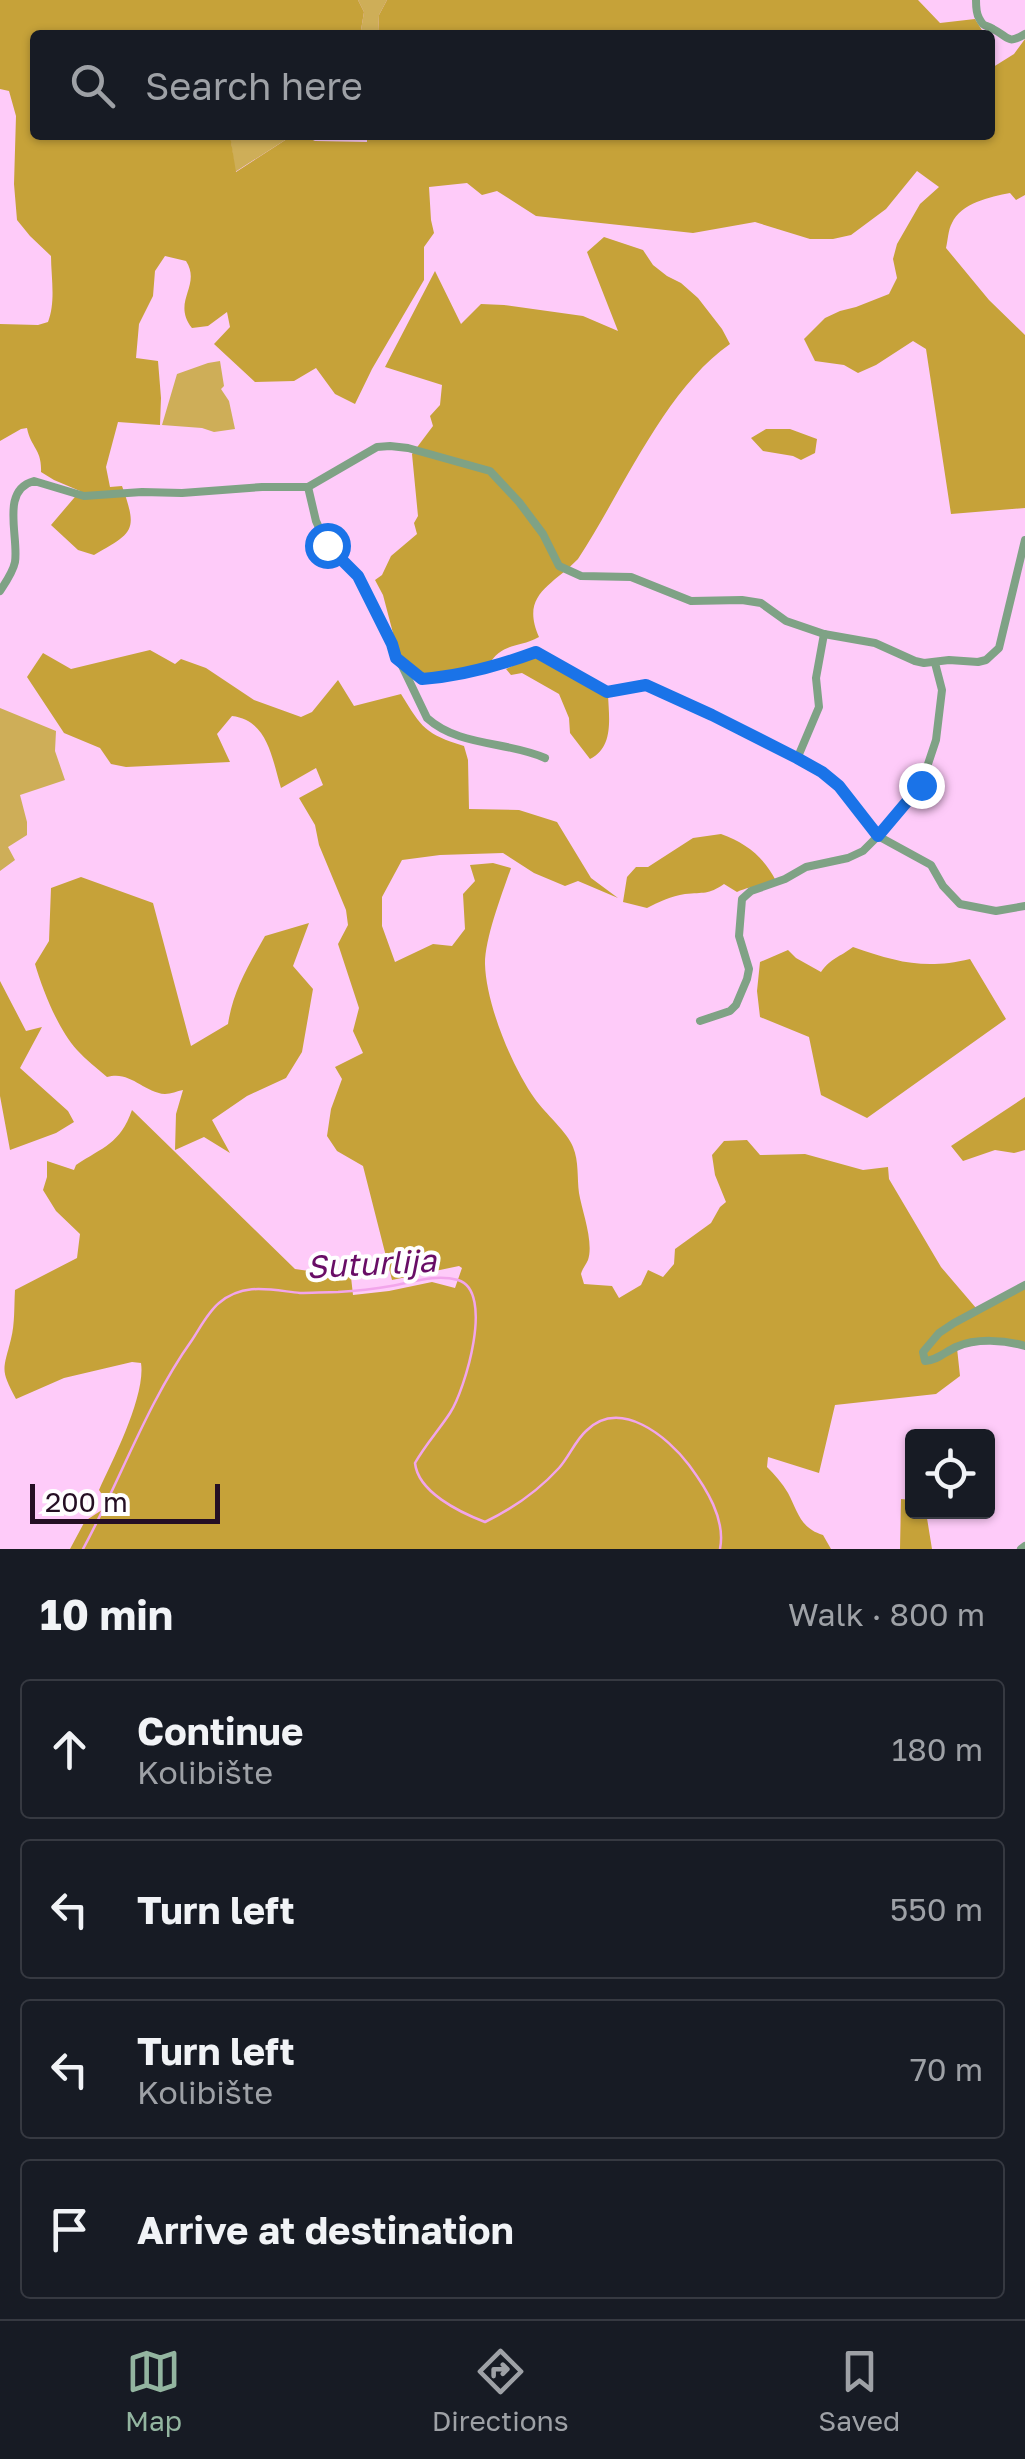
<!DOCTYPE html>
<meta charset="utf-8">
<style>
body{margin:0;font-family:"Golos Text",sans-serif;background:#242831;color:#f1f3f6}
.controls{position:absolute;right:30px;bottom:30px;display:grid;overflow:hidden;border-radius:10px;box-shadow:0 2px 8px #0004}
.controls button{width:90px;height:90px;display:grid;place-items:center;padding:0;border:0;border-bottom:2px solid #363941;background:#171b24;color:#f1f3f6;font:50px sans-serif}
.scale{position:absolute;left:30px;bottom:25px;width:190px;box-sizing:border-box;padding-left:10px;border:5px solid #250f24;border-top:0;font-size:28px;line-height:35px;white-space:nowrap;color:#250f24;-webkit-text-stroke:8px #fff;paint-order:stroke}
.stop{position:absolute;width:30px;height:30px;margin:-22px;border:8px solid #1a73e8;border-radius:50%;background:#fff}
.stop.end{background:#1a73e8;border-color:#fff;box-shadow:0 2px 10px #0008}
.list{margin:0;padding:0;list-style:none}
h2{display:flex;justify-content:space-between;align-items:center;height:130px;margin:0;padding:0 40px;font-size:42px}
h2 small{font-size:32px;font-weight:400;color:#9ea1a6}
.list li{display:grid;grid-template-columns:65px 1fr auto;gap:30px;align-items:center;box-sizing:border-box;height:140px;margin:0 20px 20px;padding:0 20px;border:2px solid #363941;border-radius:10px}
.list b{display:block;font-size:38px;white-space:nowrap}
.list p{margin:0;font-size:32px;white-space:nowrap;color:#9ea1a6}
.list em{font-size:32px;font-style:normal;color:#9ea1a6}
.icon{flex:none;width:55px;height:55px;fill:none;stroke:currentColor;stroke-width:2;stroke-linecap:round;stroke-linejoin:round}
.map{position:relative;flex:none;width:1025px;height:1549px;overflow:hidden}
.search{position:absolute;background:#171b24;box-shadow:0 2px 8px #0004;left:30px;right:30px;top:30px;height:110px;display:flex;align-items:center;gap:25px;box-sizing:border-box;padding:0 35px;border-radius:10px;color:#9ea1a6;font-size:38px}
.sheet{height:770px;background:#171b24}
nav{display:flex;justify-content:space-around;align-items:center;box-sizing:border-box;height:140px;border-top:2px solid #363941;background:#171b24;font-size:28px;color:#9ea1a6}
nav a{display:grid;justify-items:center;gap:5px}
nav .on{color:#93b5a0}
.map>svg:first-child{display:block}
</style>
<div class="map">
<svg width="1025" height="1549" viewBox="0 0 1025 1549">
<rect width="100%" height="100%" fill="#fecbf9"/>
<!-- green -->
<g fill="#ceae58">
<polygon points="358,0 387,0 379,15 378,35 354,35 361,30 364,12"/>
<polygon points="230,135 293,135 235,172"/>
<polygon points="220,361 224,386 221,389 229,401 235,429 214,432 202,428 162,425 177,374 208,363"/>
<polygon points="0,708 56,731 55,751 65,780 20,795 27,822 27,835 8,847 15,860 0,871"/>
</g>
<!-- forest -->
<g fill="#c6a239">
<path d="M0,0H358L364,12L361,30L354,35H277L273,32L262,35H35V135H230L236,172L293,135H302L315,141L367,142V135H990V69L1014,54L1025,39V195L1016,200L1010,193C990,197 961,203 952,223C948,230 948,240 946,248L989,300L1025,335V508L951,514L926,349L913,341L876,365L858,373L844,365L815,361L804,339L825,318L840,311L856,307L889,294L897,278L893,259L897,244L920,204L939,187L917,171L886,209L851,235L833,239H810L755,222L693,233L536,216L497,191L482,195L467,183L429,187L431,220L434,233L424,247V280L372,369L355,404L335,394L316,368L294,381L255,382L214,344L230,327L227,312L208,326L192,328C171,301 202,286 186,261L165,256L155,271L153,296L139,324L136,358L158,361L161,398L160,425L118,422L106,467L110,487L122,486C138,531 134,532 94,555L78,550L51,525L80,491L54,480L41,472C42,449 31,448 27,428L21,429L0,441V324L38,325L48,322C56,302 51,276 51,256L30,236L17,220L14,184L16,116L9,91L0,89Z"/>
<polygon points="387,0 918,0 940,23 975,19 985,35 378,35 379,15"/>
<path d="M604,237L643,250L653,265L667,276L681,283L698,298L722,329L730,344C665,389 622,492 578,559C552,586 520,594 539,637C517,649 503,641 487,667L422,681L399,656L383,595L375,580L382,575L391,556L417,534L414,523L418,516L412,454L433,426L430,416L440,405L442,385L385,367L435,271L461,324L481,304L504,305L583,316L618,331L587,252Z"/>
<polygon points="766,429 790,429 817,439 815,453 801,460 793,456 763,451 751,438"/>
<path d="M150,650L175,664L181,659L206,668L254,700L301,717L312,712L338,680L354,706L401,694C422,728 425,734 464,746L468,760L469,809L519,810L557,822L591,878L618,898L578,881L565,886L534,873L503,853L440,855L402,860L382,897V926L395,962L433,944L452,946L465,929L463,894L475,881L470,865L493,863L511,868C502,894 485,938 485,964C486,1004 512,1067 535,1099C545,1113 568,1133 573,1147C579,1161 577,1178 579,1193C582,1211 594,1242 588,1260C586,1265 582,1269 581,1274L584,1284L612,1286L619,1298L641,1285L648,1270L663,1277L674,1264L675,1249L711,1223L720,1207L726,1202L715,1175L712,1155L724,1141L747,1140L760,1155L805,1154L863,1170L888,1167L889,1179L941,1267L976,1308L1025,1283V1344L1006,1340L957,1348L960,1376L936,1394L835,1405L819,1473L768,1457L767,1467C775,1475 782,1483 788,1493C798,1512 800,1528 823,1535L831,1549H70L85,1521L105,1508V1499L99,1490C113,1460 146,1395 141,1363L132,1362L64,1378L16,1399C0,1369 3,1371 11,1339C15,1324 14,1306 15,1290L77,1258L80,1234L56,1211L43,1190L47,1177V1161L74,1170L76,1165C103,1147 120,1144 132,1110L295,1269L351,1277L353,1295L389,1291L432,1282L455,1288L462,1268L459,1266L392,1280L363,1166L337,1151L327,1136L331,1109L342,1079L335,1067L363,1053L353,1031L359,1008L338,944L348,925L346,910L319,845L315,825L299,798L323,785L316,768L281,788C272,759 268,720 232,716L217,734L230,762L126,767L111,764L100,748L64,733L27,677L43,653L71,669Z"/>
<path d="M536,655L608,695C609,718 614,747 590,759L570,733L569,718L559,694L522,673L511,675L506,669Z"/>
<path d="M721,834C746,843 764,857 776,881C763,886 749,886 737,892L724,884C708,895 704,892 685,894C671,896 659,902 647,908L623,902L627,877L636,867H648L693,838Z"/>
<path d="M81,877L153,903L191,1046L228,1024C233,991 248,966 265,936L309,923L293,966L313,989L302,1052L286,1078L247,1096L212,1120L230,1153L204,1137L175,1150L176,1114L183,1090C177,1091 171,1094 165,1094C143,1092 130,1070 107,1077C97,1068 86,1060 77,1050C58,1029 43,991 35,964L49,941L51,888Z"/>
<path d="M853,947C897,962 924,970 970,959L1006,1019L867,1118L821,1095L809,1037L760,1017L757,991L760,962L788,950L796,958L821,972C831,958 840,957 853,947Z"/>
<polygon points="0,981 26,1031 42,1027 20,1068 68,1111 74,1122 56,1133 10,1150 0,1096"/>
<polygon points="1025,1097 1025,1150 1014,1153 995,1150 963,1161 951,1146"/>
<polygon points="901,1499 912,1500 912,1512 926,1512 932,1549 900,1549"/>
</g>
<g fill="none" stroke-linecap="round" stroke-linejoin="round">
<!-- stream -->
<path stroke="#f2a5eb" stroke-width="2.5" d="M83,1549C120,1481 147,1403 192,1340C200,1328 208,1312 219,1303C244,1282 271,1290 300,1293C312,1293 325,1292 338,1292C355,1291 374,1289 391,1286C414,1282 435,1274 458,1280C495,1291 465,1390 450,1413C439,1430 425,1445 415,1463C418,1492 459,1512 485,1522C512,1509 538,1491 559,1468C569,1457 575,1441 586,1431C620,1397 668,1437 689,1465C706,1488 726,1519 720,1549"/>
<!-- minor -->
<g stroke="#7fa285" stroke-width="8">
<path d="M976,0C976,5 976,13 979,18C984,28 985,24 993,29C1009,37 1007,45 1025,34"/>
<path d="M308,487L316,521L327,545L359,576L427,718C459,747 507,741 545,758"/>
<path d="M0,591C6,582 13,572 15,562C19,536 0,490 34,481L84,496L142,492L182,493L262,487H308L377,447L390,446L408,448L490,471L519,502L543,534L559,566L581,576L631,577L691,601L742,600L761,603L786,621L824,634L875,643L915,661L924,663L949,660L978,662L986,660L999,648L1025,540"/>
<path d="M396,658L422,679C462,676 498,666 536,652L607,692L646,685L713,715L821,772L851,799L878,836L931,865L943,886L960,904L996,911L1025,906"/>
<polyline points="797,759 819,707 816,678 824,634"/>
<polyline points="700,1021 730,1011 736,1005 747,979 749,969 739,936 742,899 751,891 785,879 806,867 848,858 863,851 878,836 921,785 936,740 942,690 935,663"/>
<path d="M1025,1285L954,1323L939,1333L923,1352L925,1361C938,1360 945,1352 956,1347C976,1338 1005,1340 1025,1346"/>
<polyline points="1021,1549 1025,1546"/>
</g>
</g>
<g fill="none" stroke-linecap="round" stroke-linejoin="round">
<!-- route -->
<path stroke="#1a73e8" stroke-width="12" d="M327,545L358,576L392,644L396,658L422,679C462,676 498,666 536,652L607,692L646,685L712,715L797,758L822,772L839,786L878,836L921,785"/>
</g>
<g text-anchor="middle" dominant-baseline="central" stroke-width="8" stroke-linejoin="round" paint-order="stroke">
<!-- water labels -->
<g font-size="32" font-style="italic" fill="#690d66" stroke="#fff">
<text transform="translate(371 1263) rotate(-3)">Suturlija</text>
</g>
</g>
</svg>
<div class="controls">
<button><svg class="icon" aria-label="locate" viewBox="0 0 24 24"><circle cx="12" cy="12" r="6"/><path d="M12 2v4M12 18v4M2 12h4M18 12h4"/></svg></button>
</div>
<div class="scale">200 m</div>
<div class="stop" style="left:327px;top:545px"></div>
<div class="stop end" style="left:921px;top:785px"></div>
<div class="search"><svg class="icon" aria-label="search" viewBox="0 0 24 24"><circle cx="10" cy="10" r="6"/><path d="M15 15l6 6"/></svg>Search here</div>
</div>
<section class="sheet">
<h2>10 min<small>Walk · 800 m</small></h2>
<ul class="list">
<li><svg class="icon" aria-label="ahead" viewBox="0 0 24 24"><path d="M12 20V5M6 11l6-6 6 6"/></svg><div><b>Continue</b><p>Kolibište</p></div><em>180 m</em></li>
<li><svg class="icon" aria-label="left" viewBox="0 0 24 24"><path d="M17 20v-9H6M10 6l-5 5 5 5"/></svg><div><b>Turn left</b></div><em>550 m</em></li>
<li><svg class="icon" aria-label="left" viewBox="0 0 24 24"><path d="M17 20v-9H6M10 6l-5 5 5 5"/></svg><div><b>Turn left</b><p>Kolibište</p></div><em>70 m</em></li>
<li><svg class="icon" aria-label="arrive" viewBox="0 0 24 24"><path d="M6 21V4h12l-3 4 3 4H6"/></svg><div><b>Arrive at destination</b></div></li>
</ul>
</section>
<nav>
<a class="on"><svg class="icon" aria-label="map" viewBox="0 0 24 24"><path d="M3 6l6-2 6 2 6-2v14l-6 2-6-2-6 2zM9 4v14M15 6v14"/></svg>Map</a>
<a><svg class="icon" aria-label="directions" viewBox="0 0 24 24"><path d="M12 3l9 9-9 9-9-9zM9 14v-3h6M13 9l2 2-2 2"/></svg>Directions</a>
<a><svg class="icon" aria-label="saved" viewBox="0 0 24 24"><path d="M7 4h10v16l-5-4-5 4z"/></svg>Saved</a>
</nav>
